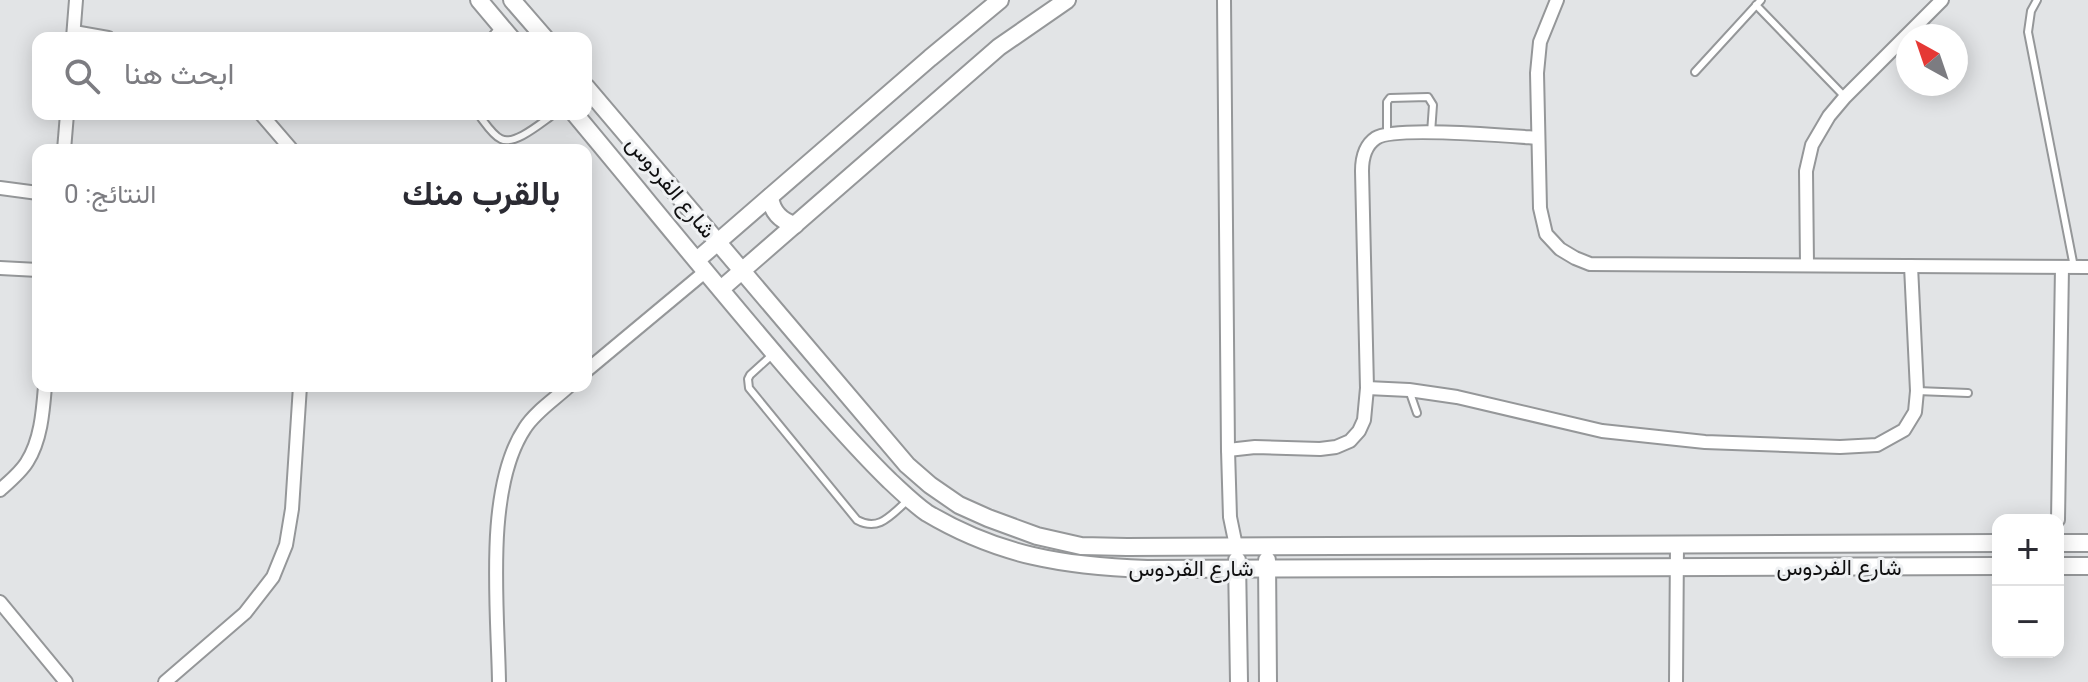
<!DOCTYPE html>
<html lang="ar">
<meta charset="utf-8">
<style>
body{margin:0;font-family:Roboto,Vazirmatn,sans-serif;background:#f2f2f3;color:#2b2b33;direction:rtl}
.controls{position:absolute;right:24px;bottom:24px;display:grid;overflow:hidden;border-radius:16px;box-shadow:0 4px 20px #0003}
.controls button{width:72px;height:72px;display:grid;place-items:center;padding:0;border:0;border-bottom:2px solid #e1e1e2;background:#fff;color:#2b2b33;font:40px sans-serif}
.compass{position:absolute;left:1896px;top:24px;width:72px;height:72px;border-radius:50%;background:#fff;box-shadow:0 4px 20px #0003;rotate:320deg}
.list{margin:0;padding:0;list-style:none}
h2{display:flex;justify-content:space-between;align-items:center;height:104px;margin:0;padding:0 32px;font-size:34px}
h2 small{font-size:26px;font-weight:400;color:#7c7c81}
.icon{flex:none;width:44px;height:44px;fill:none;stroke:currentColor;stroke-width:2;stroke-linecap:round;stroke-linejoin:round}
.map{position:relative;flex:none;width:2088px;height:682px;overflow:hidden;direction:ltr}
.search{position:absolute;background:#fff;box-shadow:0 4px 20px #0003;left:32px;top:32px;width:560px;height:88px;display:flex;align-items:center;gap:20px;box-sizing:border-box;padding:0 28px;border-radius:16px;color:#7c7c81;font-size:30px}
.panel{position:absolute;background:#fff;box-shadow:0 4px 20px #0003;left:32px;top:144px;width:560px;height:248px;border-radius:16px;direction:rtl}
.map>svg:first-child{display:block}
</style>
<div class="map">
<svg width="2088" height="682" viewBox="0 0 2088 682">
<rect width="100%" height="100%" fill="#e2e4e6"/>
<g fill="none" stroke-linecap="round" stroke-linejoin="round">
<!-- service casing -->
<g stroke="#959799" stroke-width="10">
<g id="service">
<polyline points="2037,0 2031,11 2028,32 2074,267"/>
<polyline points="1756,5 1845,97"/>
<polyline points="490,38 499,28"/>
<polyline points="1695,72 1761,0"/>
<path d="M478,114C484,121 492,135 501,139C515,146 542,122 554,114"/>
<polyline points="1387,133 1387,102 1390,98 1428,97 1433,105 1431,133"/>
<path d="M772,355L750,375L748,379L749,388L857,520C879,532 891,515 907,501"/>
<polyline points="1409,390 1417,413"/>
<polyline points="1917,391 1968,393"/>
</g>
</g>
<!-- minor casing -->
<g stroke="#959799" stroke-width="16">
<g id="minor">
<polyline points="1224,0 1228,450 1230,517 1236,546"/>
<polyline points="1557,0 1540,42 1537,73 1540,208 1546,234 1560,249 1575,258 1590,264 2088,267"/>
<polyline points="74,32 108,38"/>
<polyline points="73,38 76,0"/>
<polyline points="261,114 292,150"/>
<polyline points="64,150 67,114"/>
<polyline points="0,188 38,193"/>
<polyline points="1807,264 1806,171 1812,145 1829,116 1845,97 1942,0"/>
<polyline points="0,268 38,270"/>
<polyline points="586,371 706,271"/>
<polyline points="1367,388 1409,390 1457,397 1602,431 1705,442 1840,447 1877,445 1904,430 1915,412 1917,391 1911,266"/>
<path d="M1228,450L1255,447L1320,449L1336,447L1350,441L1359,431L1364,420L1367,388L1362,171C1362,159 1364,146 1376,138C1394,126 1510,136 1538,138"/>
<path d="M0,490C9,482 21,472 27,462C41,440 43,411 45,386"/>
<polyline points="2058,520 2062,267"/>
<polyline points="0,602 66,682"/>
<polyline points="165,682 245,613 273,577 286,545 292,509 300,386"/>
<path d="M499,682C498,610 484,489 525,428C535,412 555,399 569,386"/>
<polyline points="1676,682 1677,544"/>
</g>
</g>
<!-- tertiary casing -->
<g stroke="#959799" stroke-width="20">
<g id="tertiary">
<polyline points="479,0 511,38"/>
<polyline points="512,0 545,38"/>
<polyline points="586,87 907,465 930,485 959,505 988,518 1037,536 1081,546 1127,547 1998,543"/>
<path d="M575,114C651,205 726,298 804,388C832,420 860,452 890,481C902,492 914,504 927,513C999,556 1065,566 1147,569L1998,566"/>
<path d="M770,197C772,212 781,221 795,225"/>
<polyline points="697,260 930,58 1000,0"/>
<polyline points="721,289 999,47 1067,0"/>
<polyline points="2058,543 2088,543"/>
<polyline points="1237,560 1239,682"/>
<polyline points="1267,560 1268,682"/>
<polyline points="2058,566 2088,566"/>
</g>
</g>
<!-- service -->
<use href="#service" stroke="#fff" stroke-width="6"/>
<!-- minor -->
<use href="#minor" stroke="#fff" stroke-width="12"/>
<!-- tertiary -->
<use href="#tertiary" stroke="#fff" stroke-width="16"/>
</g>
<g text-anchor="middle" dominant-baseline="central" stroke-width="6" stroke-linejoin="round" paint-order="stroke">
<!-- street labels -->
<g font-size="22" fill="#0f0f10" stroke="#eff1f3">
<text transform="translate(671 187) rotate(50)">شارع الفردوس</text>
<text x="1839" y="567">شارع الفردوس</text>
<text x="1191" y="568">شارع الفردوس</text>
</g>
</g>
</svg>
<div class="controls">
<button>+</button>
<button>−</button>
</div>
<svg class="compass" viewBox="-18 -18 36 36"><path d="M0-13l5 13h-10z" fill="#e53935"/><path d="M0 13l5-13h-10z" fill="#7c7c81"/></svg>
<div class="search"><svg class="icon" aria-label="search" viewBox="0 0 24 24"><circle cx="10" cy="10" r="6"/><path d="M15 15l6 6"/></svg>ابحث هنا</div>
<section class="panel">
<h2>بالقرب منك<small>النتائج: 0</small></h2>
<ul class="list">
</ul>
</section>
</div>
